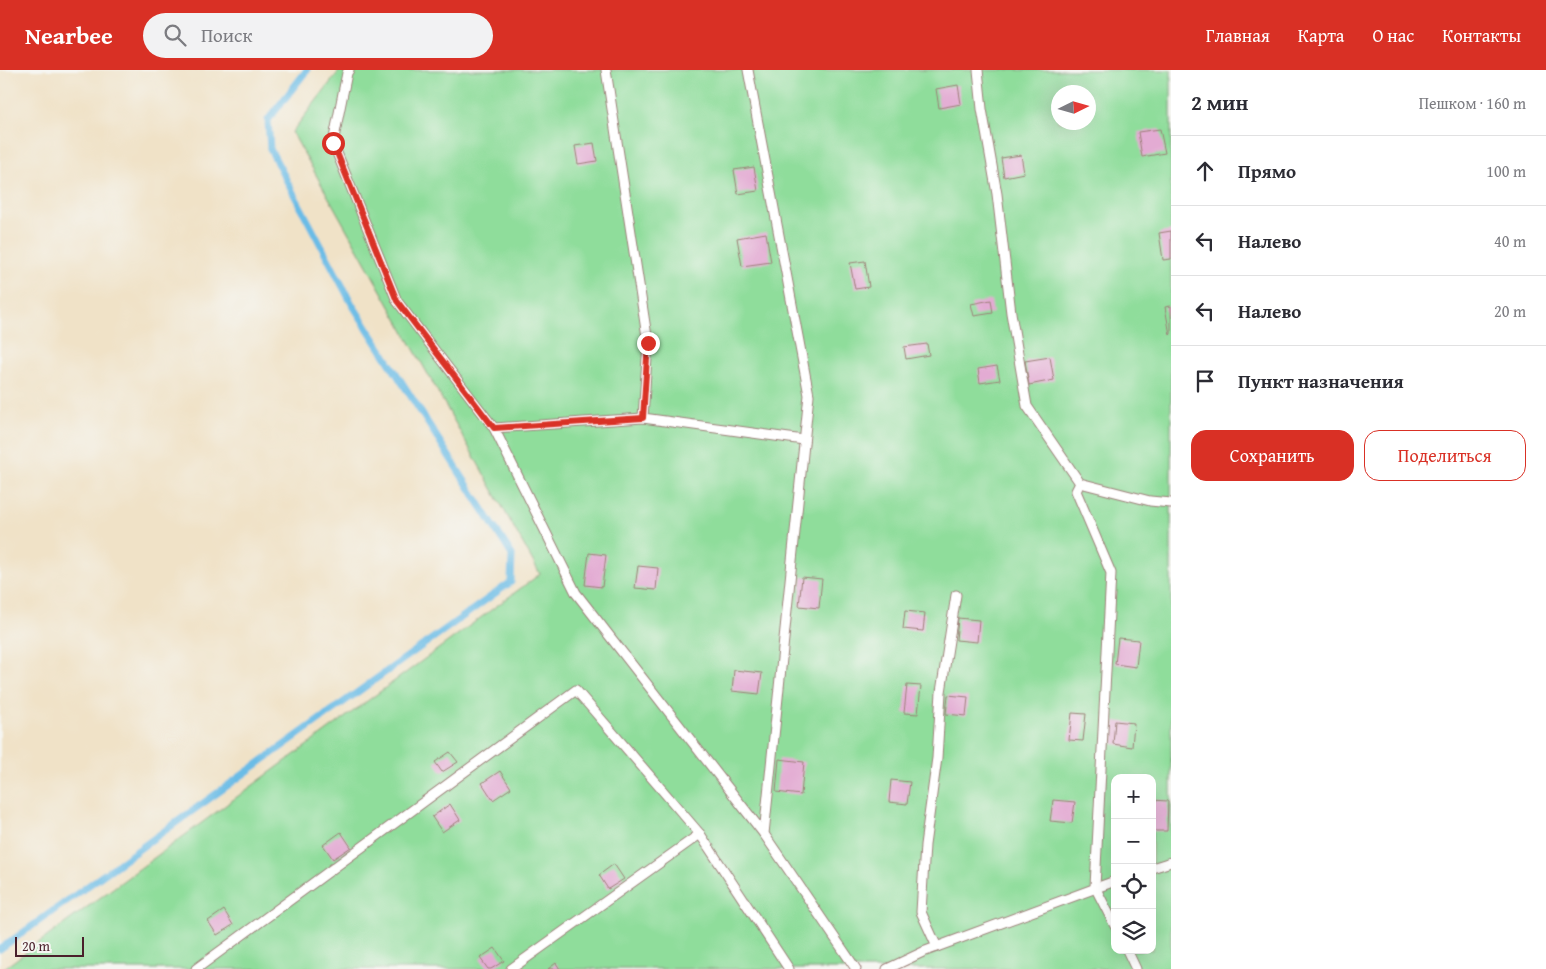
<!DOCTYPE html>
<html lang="ru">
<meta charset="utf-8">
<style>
body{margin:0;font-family:"Gentium Book Plus",serif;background:#f2f2f3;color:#2b2b33}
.controls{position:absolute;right:15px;bottom:15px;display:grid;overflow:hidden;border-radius:10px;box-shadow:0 5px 20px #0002}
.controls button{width:45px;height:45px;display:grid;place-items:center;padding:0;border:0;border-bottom:1px solid #e1e1e2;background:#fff;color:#2b2b33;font:25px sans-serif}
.compass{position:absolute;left:1051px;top:15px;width:45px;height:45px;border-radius:50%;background:#fff;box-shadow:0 5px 20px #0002;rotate:85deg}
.scale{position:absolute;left:15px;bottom:12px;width:69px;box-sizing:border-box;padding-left:5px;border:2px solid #4a1f2b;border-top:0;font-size:14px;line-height:18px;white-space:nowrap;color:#4a1f2b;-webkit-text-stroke:4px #f6f6f2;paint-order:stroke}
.stop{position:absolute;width:15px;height:15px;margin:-11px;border:4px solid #d93025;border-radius:50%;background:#fff}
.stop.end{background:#d93025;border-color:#fff;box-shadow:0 1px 5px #0008}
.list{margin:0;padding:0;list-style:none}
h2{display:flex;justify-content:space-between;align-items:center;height:65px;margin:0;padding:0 20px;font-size:21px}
h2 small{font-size:16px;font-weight:400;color:#7c7c81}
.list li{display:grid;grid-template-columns:32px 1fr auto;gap:15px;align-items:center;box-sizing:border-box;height:70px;padding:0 20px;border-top:1px solid #e1e1e2}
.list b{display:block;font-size:19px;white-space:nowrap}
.list em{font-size:16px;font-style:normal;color:#7c7c81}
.actions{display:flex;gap:10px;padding:15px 20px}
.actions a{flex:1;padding:11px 0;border:1px solid #d93025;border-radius:15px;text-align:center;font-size:18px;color:#d93025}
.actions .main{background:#d93025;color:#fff}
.icon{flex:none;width:28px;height:28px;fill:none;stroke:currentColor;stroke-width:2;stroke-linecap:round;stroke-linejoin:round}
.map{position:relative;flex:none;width:1171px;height:899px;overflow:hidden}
header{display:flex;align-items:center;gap:30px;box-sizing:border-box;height:70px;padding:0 25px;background:#d93025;color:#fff}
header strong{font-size:24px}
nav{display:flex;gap:28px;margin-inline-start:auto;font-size:18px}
.search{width:350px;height:45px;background:#f2f2f3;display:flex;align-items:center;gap:12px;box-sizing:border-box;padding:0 18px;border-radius:28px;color:#7c7c81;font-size:19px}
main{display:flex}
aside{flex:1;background:#fff}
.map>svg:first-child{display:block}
</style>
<header>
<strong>Nearbee</strong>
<div class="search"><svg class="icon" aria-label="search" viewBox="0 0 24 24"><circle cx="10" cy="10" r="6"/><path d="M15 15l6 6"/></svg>Поиск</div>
<nav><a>Главная</a><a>Карта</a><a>О нас</a><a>Контакты</a></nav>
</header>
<main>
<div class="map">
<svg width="1171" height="899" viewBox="0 0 1171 899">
<rect width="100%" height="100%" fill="#f6f6f2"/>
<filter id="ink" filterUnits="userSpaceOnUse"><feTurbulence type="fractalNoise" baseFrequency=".02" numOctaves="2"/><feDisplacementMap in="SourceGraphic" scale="10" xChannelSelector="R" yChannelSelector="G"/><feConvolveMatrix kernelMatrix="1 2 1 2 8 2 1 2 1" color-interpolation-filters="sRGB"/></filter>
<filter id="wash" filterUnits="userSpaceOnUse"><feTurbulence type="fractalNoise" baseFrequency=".0096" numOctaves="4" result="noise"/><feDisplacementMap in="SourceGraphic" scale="20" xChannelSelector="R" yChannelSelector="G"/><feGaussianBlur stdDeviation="1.12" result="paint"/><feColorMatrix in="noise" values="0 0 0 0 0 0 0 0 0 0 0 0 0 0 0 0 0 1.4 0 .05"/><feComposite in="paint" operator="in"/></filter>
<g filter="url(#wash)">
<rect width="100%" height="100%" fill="#f0e2c7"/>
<!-- green -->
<path fill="#8fdd9b" stroke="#6c7e63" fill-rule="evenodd" d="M340,0H1171V899H3L540,504L292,62ZM1058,22H1088V52H1058ZM1115,708H1152V880H1115Z"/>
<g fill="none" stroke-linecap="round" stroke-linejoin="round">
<!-- stream -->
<polyline stroke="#6abce6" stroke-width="7" points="0,879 511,512 512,485 352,234 270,79 268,50 307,0"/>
</g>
<g id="blocks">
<!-- building -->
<g fill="#e3abd3">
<polygon points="958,15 961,34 939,38 936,19"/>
<polygon points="1160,59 1165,83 1142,87 1138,62"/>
<polygon points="594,73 597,91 578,94 575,76"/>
<polygon points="1021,85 1024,103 1004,107 1001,88"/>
<polygon points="754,97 758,121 738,124 734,100"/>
<polygon points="1171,161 1171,189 1163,190 1159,163"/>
<polygon points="766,163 771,192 742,196 737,168"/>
<polygon points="865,191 869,217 855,219 850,193"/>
<polygon points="991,230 993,243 974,246 971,234"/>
<polygon points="1171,236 1171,264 1170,265 1165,237"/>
<polygon points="927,274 929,285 906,289 904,277"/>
<polygon points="1050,287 1054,310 1029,315 1025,291"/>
<polygon points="997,296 1000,310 980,313 978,299"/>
<polygon points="589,483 606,485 602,517 585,515"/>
<polygon points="638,496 658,498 656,520 635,518"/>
<polygon points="802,507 822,509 819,538 799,536"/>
<polygon points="905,541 925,543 923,561 903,559"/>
<polygon points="958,548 979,550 977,572 956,570"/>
<polygon points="1118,568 1139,570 1136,597 1115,594"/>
<polygon points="734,600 762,603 759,624 732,621"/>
<polygon points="907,615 921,616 918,644 904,643"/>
<polygon points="948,625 968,627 966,646 946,644"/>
<polygon points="1072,643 1086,644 1083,671 1069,670"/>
<polygon points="1115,651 1134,653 1132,677 1113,674"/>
<polygon points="450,682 458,692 442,702 435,692"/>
<polygon points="779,689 804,692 801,725 776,722"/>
<polygon points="500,701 511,718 493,730 482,713"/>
<polygon points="891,710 910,712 907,734 889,732"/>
<polygon points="1053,730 1075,732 1072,753 1050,751"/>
<polygon points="1152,730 1168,731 1167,761 1152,761"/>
<polygon points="450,734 460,750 442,762 432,747"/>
<polygon points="341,762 351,777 333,789 323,775"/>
<polygon points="614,794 624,809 608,819 599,805"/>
<polygon points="224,840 233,855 217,865 208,851"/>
<polygon points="495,878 504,891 491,899 488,899 480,888"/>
<polygon points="556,893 560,899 548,899"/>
</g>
</g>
</g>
<g filter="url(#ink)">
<use href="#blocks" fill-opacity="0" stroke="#9d8079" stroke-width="1"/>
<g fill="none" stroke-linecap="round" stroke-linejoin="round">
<!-- lane casing -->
<g stroke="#9d8079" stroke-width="11">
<g id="lane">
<polyline points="349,0 347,3 333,73 397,231 494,358"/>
<polyline points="606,0 648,273 643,348 804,370"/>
<polyline points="748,0 809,325 764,764 856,899"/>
<polyline points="978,0 982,39 997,124 1011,243 1027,336 1080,413 1150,431 1171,433"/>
<polyline points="643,348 494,358 576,523 764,764"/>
<polyline points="1080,413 1076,421 1111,503 1095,817 1115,856"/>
<polyline points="1152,798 1171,792"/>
<polyline points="937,877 921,842 925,775 937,688 941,622 956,525"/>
<polyline points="1127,880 1136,899"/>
<polyline points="196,899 576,620 700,764"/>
<polyline points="511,899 700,764 789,899"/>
<polyline points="887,899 923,882 1115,811"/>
</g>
</g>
<!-- lane -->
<use href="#lane" stroke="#fff" stroke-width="9"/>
</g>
</g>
<g fill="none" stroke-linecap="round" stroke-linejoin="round" filter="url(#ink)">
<!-- route -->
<polyline stroke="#d93025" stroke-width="6" points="333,73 397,231 494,358 643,348 648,273"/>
</g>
</svg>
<div class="controls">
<button>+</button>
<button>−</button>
<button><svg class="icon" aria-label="locate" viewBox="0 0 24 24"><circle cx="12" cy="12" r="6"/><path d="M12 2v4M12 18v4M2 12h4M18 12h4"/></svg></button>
<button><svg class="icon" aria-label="layers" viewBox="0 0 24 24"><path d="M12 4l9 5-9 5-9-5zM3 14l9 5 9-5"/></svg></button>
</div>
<svg class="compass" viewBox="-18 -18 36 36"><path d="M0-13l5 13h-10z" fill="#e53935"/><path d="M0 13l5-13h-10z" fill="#7c7c81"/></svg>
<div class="scale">20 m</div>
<div class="stop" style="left:333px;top:73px"></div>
<div class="stop end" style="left:648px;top:273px"></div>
</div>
<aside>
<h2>2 мин<small>Пешком · 160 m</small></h2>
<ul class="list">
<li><svg class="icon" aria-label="ahead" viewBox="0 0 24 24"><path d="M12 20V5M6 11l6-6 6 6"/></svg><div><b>Прямо</b></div><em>100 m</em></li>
<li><svg class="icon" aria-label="left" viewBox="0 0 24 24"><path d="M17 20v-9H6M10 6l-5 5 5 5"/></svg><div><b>Налево</b></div><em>40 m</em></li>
<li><svg class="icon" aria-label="left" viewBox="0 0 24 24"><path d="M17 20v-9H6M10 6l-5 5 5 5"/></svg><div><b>Налево</b></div><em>20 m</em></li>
<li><svg class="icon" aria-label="arrive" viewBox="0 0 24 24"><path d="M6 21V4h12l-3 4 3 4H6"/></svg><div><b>Пункт назначения</b></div></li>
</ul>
<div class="actions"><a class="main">Сохранить</a><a>Поделиться</a></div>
</aside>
</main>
